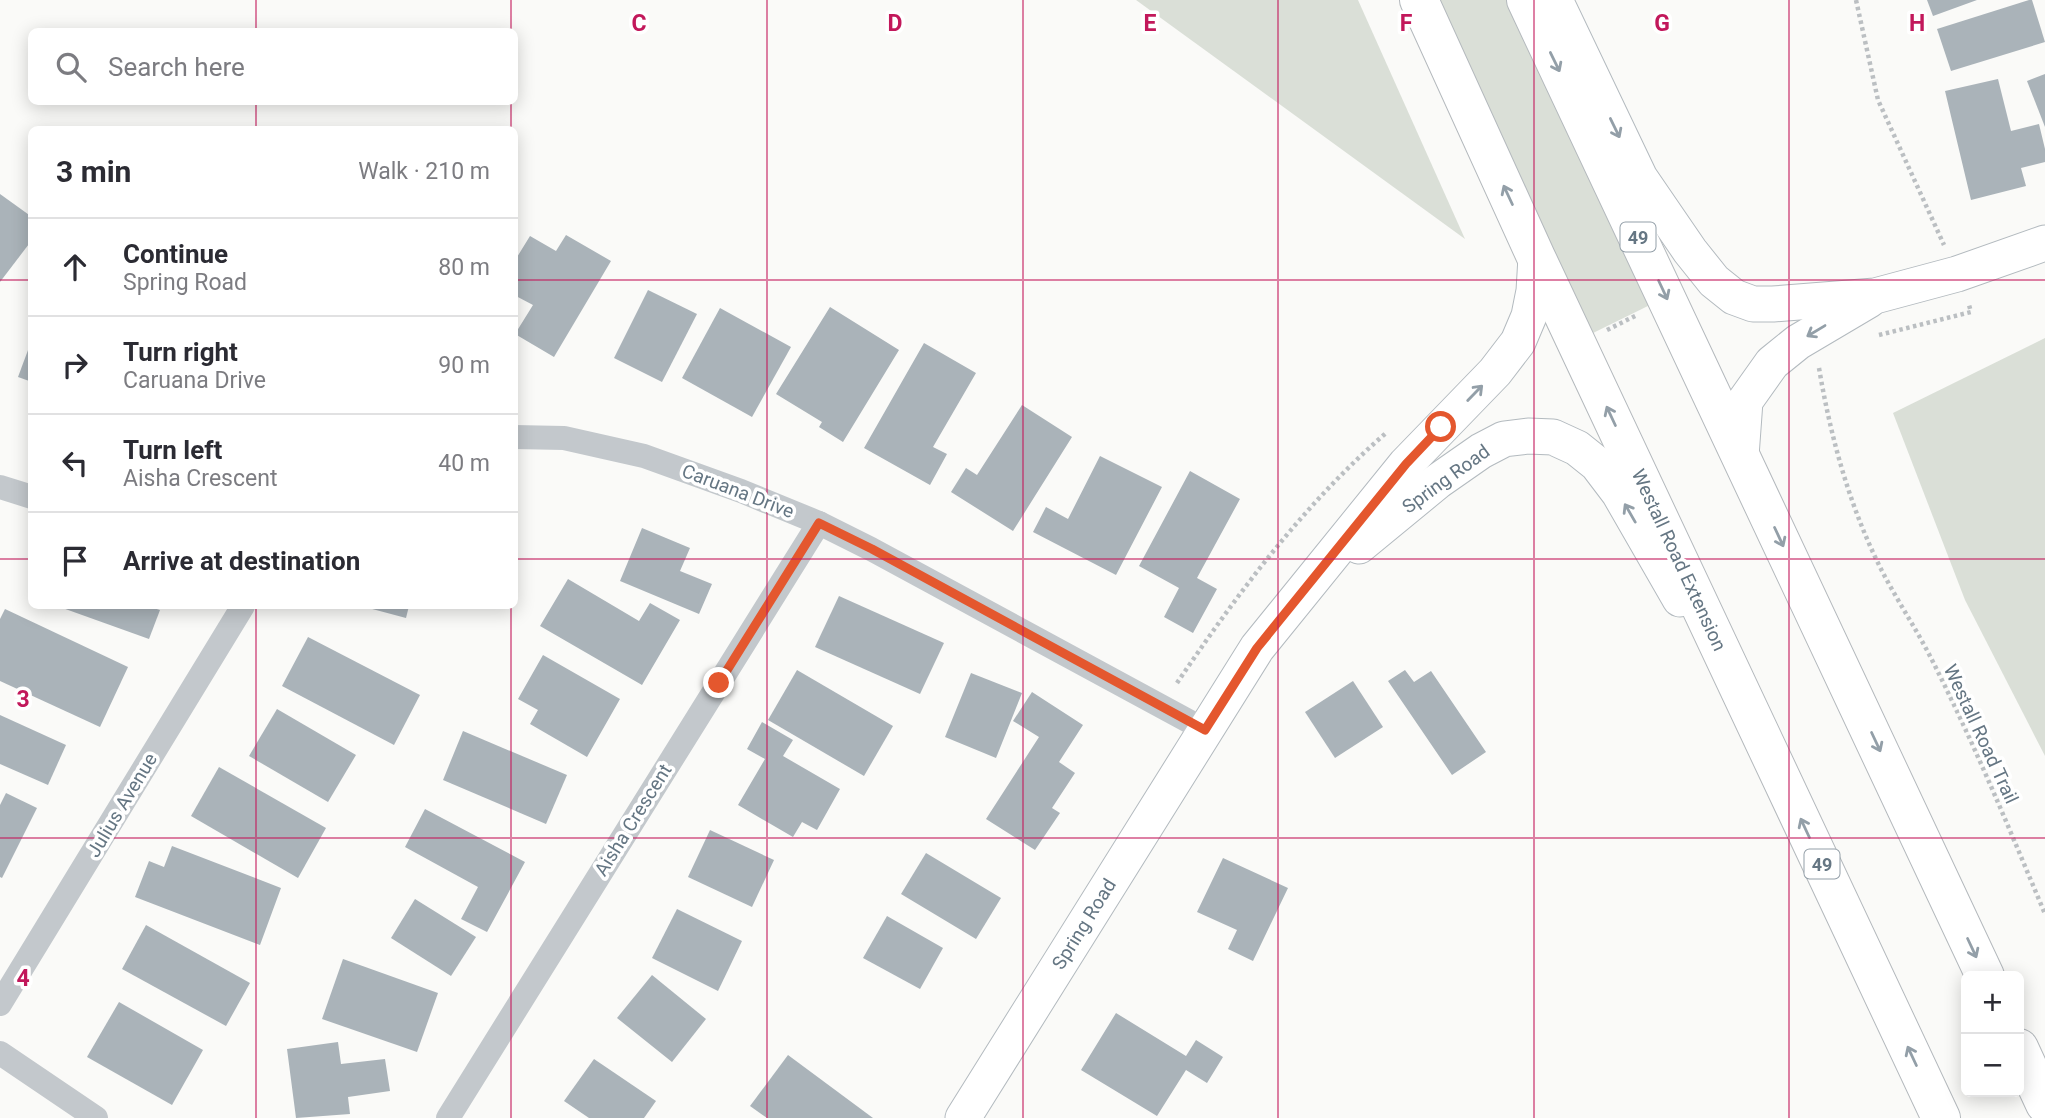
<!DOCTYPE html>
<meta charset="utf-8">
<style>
body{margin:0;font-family:Roboto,sans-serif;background:#f2f2f3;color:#2b2b33}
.controls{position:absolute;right:21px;bottom:21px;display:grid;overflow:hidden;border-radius:10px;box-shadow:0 4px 18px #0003}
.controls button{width:63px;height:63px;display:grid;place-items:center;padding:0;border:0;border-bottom:2px solid #e1e1e2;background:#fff;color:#2b2b33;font:35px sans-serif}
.stop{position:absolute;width:21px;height:21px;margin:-16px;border:5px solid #e4572e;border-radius:50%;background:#fff}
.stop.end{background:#e4572e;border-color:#fff;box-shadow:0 2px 7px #0008}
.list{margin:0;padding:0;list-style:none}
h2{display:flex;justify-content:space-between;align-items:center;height:91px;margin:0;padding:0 28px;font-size:30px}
h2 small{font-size:23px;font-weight:400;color:#7c7c81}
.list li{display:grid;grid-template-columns:46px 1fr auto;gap:21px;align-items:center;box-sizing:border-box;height:98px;padding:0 28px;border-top:2px solid #e1e1e2}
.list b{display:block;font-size:26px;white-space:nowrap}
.list p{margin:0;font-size:23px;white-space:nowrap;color:#7c7c81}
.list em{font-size:23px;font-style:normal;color:#7c7c81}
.icon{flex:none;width:38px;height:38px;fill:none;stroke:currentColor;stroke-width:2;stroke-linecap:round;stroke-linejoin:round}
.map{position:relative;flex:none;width:2045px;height:1118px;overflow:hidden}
.search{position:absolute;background:#fff;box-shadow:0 4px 18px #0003;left:28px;top:28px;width:490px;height:77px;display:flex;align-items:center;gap:18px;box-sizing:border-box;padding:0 24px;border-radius:10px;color:#7c7c81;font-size:26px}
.panel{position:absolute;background:#fff;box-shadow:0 4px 18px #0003;left:28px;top:126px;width:490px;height:483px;border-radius:10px}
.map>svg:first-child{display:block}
</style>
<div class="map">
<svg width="2045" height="1118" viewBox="0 0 2045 1118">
<rect width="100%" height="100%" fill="#fafaf8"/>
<!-- green -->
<g fill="#dadfd7">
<polygon points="1136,0 1358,0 1465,239"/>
<polygon points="1437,0 1509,0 1652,304 1591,334"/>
<polygon points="2045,338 2045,756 1965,600 1893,413"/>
</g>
<!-- building -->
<g fill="#aab3b9">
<polygon points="1927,0 1977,0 1933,16"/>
<polygon points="2029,0 2032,0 2045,42 1951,71 1937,29"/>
<polygon points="2045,74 2045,127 2027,81"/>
<polygon points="1998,79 2011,131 2039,124 2045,149 2045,162 2021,168 2026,186 1971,200 1945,91"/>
<polygon points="0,194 32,217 32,240 0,282"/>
<polygon points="566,235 611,261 554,357 515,334 533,305 514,295 514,262 530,236 556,251"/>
<polygon points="648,290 697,314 662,382 614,358"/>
<polygon points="830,307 899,350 843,442 819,427 822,422 776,394"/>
<polygon points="720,308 791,347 752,417 682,378"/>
<polygon points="31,342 32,342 32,382 18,377"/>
<polygon points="924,343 976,373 933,447 947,454 930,485 864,448"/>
<polygon points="1022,405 1072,437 1013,531 951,492 966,468 977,475"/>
<polygon points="1100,456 1162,487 1116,575 1033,532 1046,507 1068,519"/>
<polygon points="1190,471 1240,499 1197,578 1217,589 1193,633 1164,617 1179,588 1139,566"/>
<polygon points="642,528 690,548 680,571 712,584 699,614 620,581"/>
<polygon points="568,579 639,621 650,603 680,620 642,685 540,626"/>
<polygon points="839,596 944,643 920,694 815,647"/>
<polygon points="57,606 147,606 160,610 149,639"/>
<polygon points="361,606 409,606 406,618"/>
<polygon points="5,609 128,667 100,727 0,681 0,619"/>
<polygon points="308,637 420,695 394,745 282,686"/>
<polygon points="543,655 620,699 587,757 530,724 538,710 518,699"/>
<polygon points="797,670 893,726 864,776 768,720"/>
<polygon points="1405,670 1414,682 1431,671 1486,752 1452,775 1388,681"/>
<polygon points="971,673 1022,693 996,758 945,737"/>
<polygon points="1353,681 1383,727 1335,758 1305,712"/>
<polygon points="1032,692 1083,725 1059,762 1075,773 1052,808 1060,813 1035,850 986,819 1039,737 1013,721"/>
<polygon points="277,709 356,755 328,802 249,756"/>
<polygon points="0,715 66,745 48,785 0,764"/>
<polygon points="762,722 793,740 783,756 840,789 817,830 802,822 793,837 738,805 765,759 747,749"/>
<polygon points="463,731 567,775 546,824 443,780"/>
<polygon points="219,767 326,828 298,878 191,816"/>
<polygon points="6,793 37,808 2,878 0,877 0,805"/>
<polygon points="425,809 525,862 487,932 461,919 478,887 405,847"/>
<polygon points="710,830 774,860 752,907 688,877"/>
<polygon points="172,846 281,888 260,945 135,897 149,861 164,867"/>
<polygon points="926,853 1001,898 976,939 901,894"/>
<polygon points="1223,858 1288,888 1253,961 1228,949 1237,930 1197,912"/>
<polygon points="415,899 476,937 451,976 391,938"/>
<polygon points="677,909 742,941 718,991 652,958"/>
<polygon points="887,916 943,948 920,989 863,958"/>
<polygon points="146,925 250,983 226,1026 122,969"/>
<polygon points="343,959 438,993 417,1052 322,1019"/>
<polygon points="652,975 706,1019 672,1062 617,1018"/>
<polygon points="119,1002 203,1050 172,1105 87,1057"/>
<polygon points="1116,1013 1186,1056 1196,1040 1223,1057 1207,1083 1186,1070 1157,1116 1081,1070"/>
<polygon points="338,1042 341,1064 385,1059 390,1091 348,1097 350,1114 296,1118 287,1049"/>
<polygon points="788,1055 873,1118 767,1118 750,1106"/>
<polygon points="594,1059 656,1101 644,1118 589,1118 564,1101"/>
</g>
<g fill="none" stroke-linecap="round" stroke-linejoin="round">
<!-- secondary casing -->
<g stroke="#b3babf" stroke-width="37">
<g id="secondary">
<polyline points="1555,0 1640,178 1690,251 1714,281 1734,297 1753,304 1773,304 1875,296 1957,274 2045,243"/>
<polyline points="1741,456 1745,401 1772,363 1798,342 1869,300"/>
<polyline points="1359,546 1438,481 1481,451 1504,439 1528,436 1553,437 1577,448 1597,464 1619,493 1680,599"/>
<polyline points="963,1118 1257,648 1406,464 1495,372 1518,342 1529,316 1534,291 1536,257"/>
</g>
</g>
<!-- trunk casing -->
<g stroke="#b4b9bd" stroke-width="40">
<g id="trunk">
<polyline points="1419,0 1536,257 1941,1118"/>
<polyline points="1526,0 1985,976"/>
<polyline points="2019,1048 2045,1104"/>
</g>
</g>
<!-- path -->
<g stroke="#bbbfc2" stroke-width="4.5" stroke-dasharray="3.5 3.5" stroke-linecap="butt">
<polyline points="1856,0 1878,100 1944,245"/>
<polyline points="1607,330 1637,315"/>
<polyline points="1879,335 1971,312 1969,305"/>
<path d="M1819,368C1831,439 1850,508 1882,571C1898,602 1917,630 1932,660C1974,743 2009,828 2045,914"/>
<path d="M1177,683C1238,593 1304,504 1386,433"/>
</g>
<!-- minor -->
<g stroke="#c3c8cc" stroke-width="24">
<polyline points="514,437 564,438 644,456 741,491 819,523 871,549 1205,730"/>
<polyline points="0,487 32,497"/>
<polyline points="0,1004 243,606"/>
<polyline points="0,1053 96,1118"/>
<polyline points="448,1118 819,523"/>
</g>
<!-- secondary -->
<use href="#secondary" stroke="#fff" stroke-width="35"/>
<!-- trunk -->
<use href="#trunk" stroke="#fff" stroke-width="38"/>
</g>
<!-- one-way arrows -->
<defs><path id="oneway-shaft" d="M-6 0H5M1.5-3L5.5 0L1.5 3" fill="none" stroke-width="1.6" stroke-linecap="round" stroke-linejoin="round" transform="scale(1.75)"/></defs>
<g stroke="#939fa8">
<use href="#oneway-shaft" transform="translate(1555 62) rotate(64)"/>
<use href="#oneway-shaft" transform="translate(1615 128) rotate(64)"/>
<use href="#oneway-shaft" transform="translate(1508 195) rotate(-115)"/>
<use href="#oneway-shaft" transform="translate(1663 290) rotate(65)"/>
<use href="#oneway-shaft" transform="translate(1816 331) rotate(149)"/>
<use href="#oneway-shaft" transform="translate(1475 393) rotate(-46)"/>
<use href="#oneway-shaft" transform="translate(1611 416) rotate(-115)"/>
<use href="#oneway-shaft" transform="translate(1630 513) rotate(-120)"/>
<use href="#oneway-shaft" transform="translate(1779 537) rotate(65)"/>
<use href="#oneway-shaft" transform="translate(1876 742) rotate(65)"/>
<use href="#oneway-shaft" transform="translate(1805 828) rotate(-115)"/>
<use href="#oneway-shaft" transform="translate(1972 948) rotate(65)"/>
<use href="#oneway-shaft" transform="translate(1912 1056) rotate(-115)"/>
</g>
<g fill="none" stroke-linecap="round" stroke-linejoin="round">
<!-- route -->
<polyline stroke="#e4572e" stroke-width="9" points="719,683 819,523 872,549 1205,730 1257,648 1406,464 1441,427"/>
</g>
<!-- grid -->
<path fill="none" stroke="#c2185b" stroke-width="2" stroke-opacity="0.55" d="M256,0V32M511,0V32M767,0V1118M1023,0V1118M1278,0V1118M1534,0V1118M1789,0V1118M256,102V130M511,102V130M0,280H32M514,280H2045M0,559H32M514,559H2045M256,606V1118M511,606V1118M0,838H2045"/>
<g text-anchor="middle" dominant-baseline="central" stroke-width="7" stroke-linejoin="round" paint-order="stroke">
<!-- shield labels -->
<g fill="#fff" stroke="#939fa8" stroke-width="2">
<rect x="1620.5" y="222.5" width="35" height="29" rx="5"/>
<rect x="1804.5" y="849.5" width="35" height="29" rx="5"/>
</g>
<g font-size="18" font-weight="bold" fill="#657683">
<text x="1638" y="237">49</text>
<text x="1822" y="864">49</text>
</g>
<!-- street labels -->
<g font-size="19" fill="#657683" stroke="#fff">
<text transform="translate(1446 479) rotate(-36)">Spring Road</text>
<text transform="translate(738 491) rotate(21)">Caruana Drive</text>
<text transform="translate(1679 560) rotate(65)">Westall Road Extension</text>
<text transform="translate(1981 734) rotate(65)">Westall Road Trail</text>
<text transform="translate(122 805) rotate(-59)">Julius Avenue</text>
<text transform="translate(633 820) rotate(-58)">Aisha Crescent</text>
<text transform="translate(1084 924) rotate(-58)">Spring Road</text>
</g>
</g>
<g font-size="23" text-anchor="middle" font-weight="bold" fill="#c2185b" stroke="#fff" stroke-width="7" stroke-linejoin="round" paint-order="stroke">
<text x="639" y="31">C</text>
<text x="895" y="31">D</text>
<text x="1150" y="31">E</text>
<text x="1406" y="31">F</text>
<text x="1662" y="31">G</text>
<text x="1917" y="31">H</text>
<text x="23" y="707">3</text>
<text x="23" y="986">4</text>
</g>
</svg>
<div class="controls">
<button>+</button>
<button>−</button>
</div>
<div class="stop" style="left:1441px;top:427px"></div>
<div class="stop end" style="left:719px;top:683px"></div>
<div class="search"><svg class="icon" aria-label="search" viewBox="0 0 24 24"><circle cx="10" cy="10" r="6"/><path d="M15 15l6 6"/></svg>Search here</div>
<section class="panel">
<h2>3 min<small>Walk · 210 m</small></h2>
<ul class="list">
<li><svg class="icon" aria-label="ahead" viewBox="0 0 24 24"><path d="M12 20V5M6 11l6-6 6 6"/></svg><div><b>Continue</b><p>Spring Road</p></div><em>80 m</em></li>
<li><svg class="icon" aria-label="right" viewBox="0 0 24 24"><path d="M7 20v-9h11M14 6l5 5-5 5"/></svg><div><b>Turn right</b><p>Caruana Drive</p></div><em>90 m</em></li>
<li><svg class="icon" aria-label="left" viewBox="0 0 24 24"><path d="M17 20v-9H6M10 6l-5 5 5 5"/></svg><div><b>Turn left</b><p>Aisha Crescent</p></div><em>40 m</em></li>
<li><svg class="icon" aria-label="arrive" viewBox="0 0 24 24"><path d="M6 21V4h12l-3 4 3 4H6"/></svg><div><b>Arrive at destination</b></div></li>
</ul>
</section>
</div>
